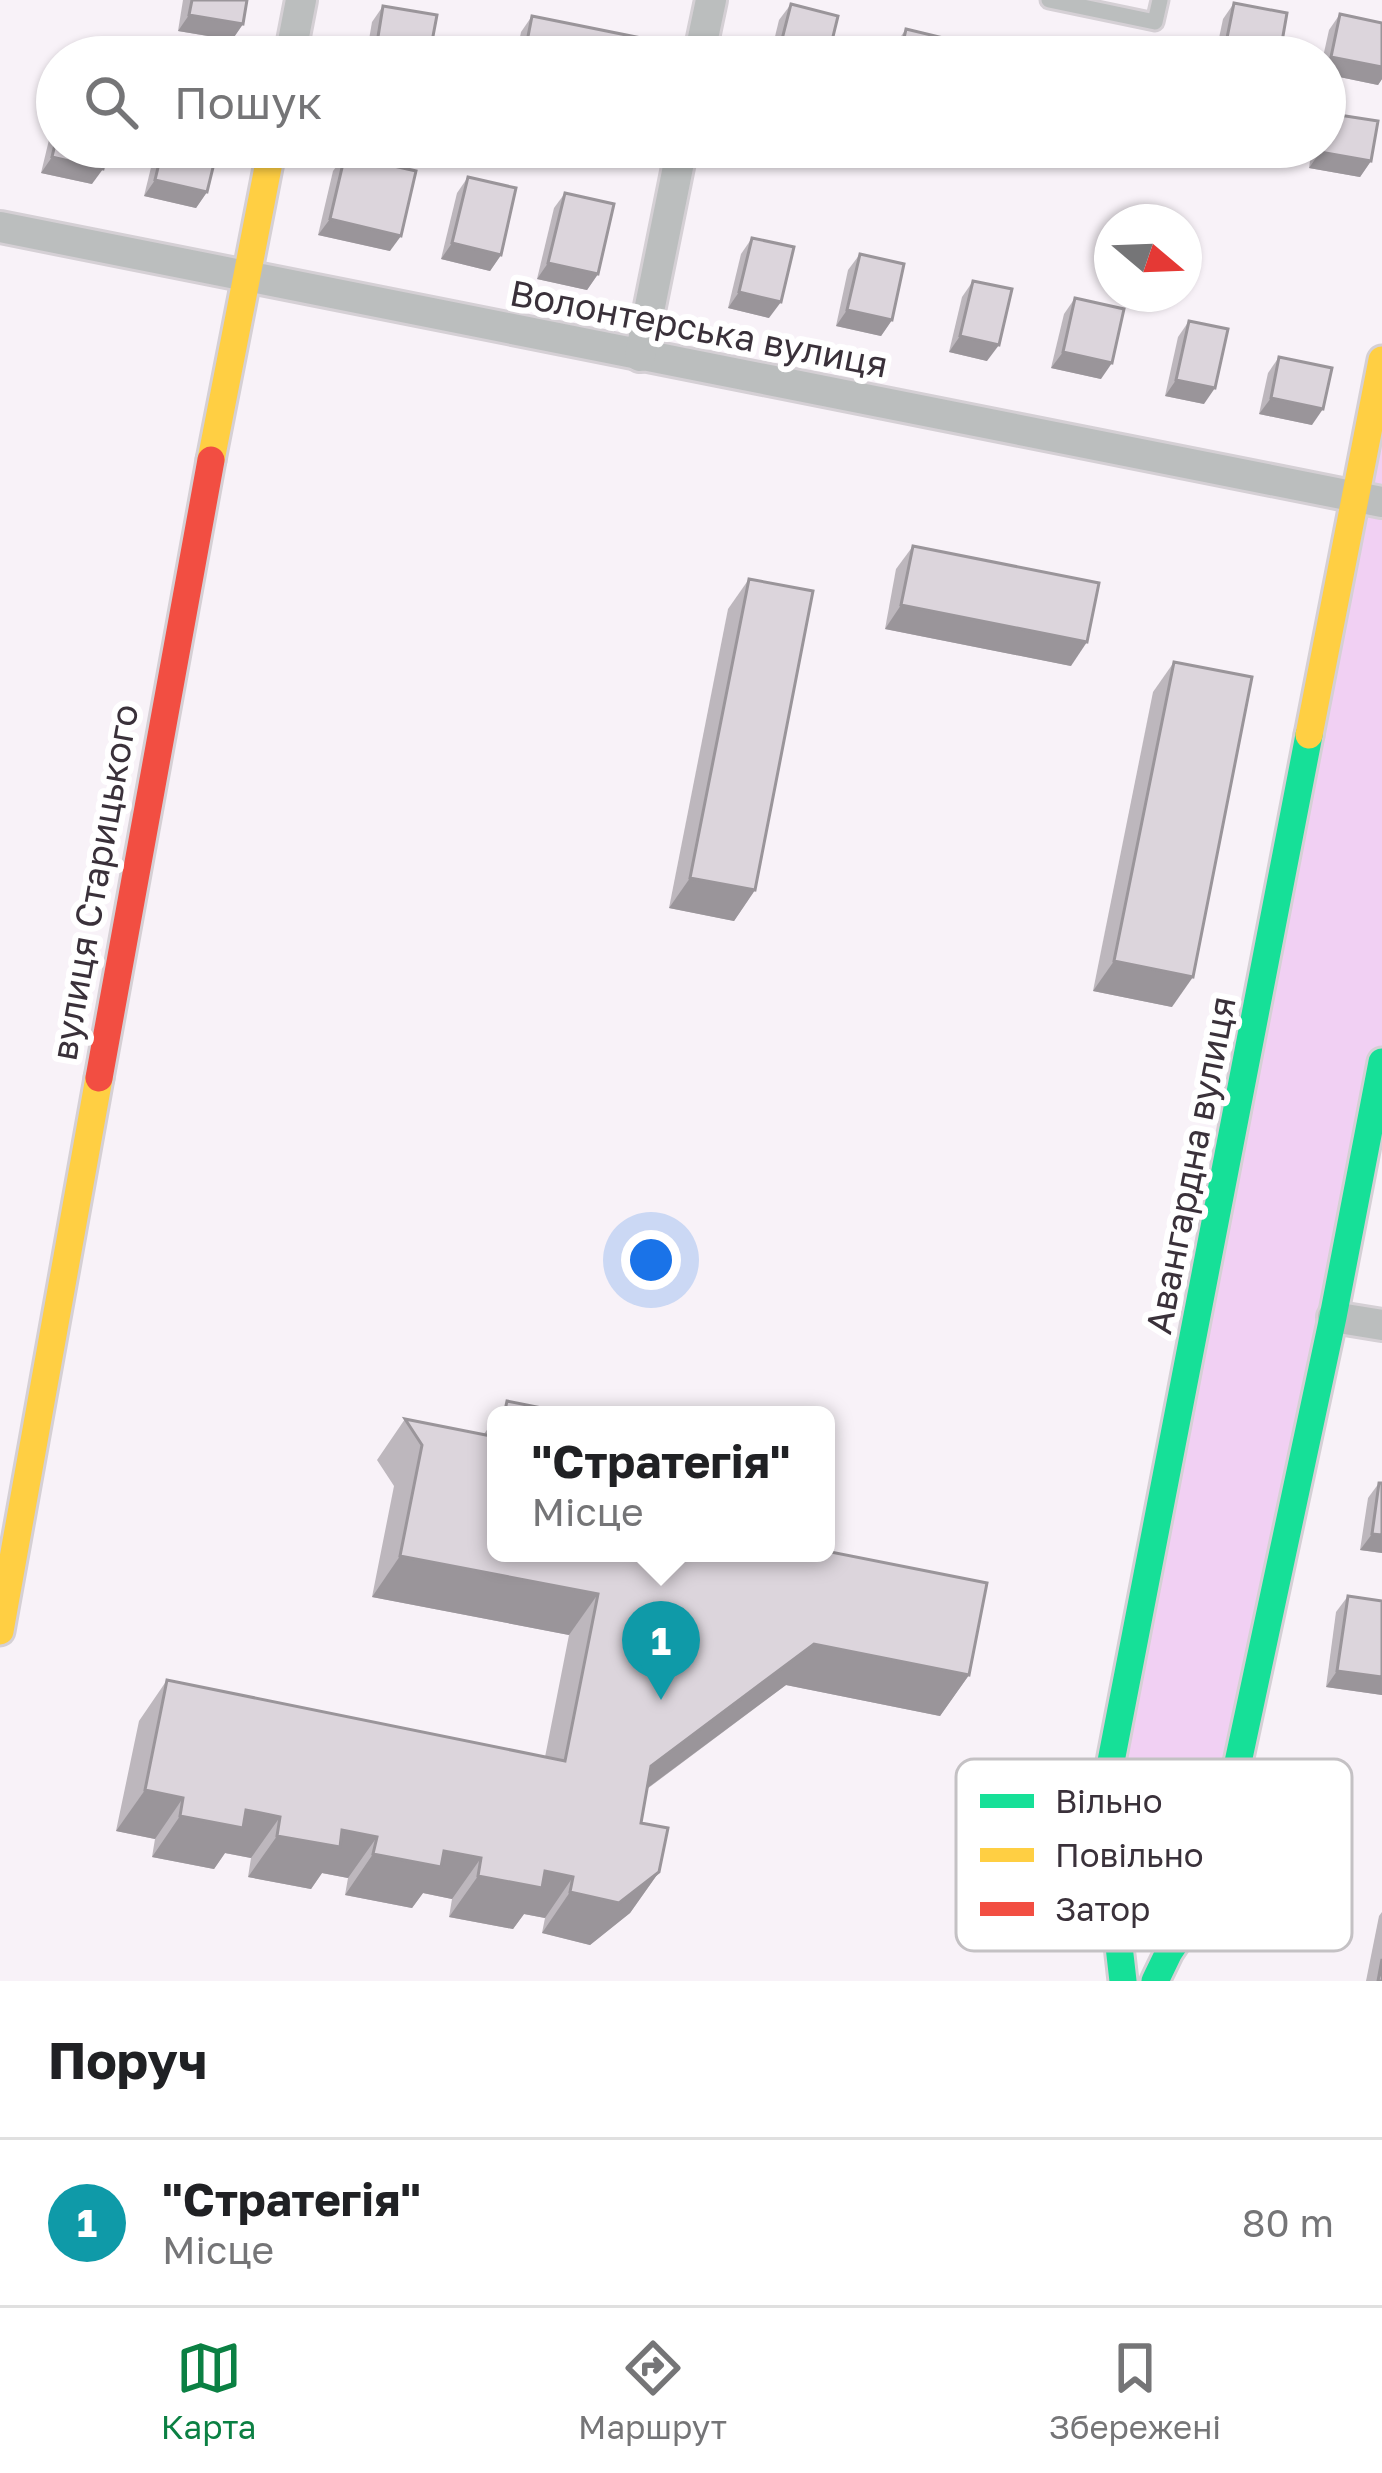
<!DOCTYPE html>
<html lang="uk">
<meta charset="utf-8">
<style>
body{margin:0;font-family:"Golos Text",sans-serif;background:#f2f2f2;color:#202124}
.compass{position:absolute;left:1094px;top:204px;width:108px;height:108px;border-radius:50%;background:#fff;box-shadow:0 3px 9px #0004;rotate:109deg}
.you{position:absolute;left:651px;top:1260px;width:42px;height:42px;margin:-30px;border:9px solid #fff;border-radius:50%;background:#1a73e8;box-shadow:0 0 0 18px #1a73e833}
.badge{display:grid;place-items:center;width:78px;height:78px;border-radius:50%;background:#0b8043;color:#fff;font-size:39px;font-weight:700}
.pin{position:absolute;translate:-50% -99px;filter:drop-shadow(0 3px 6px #0008)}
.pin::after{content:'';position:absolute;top:63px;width:42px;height:36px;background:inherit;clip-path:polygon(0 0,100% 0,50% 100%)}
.popup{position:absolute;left:487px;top:1406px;width:348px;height:156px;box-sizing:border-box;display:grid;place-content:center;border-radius:18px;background:#fff;filter:drop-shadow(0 3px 9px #0005);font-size:39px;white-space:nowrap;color:#757577}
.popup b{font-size:45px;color:#202124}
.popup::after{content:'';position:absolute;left:50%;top:100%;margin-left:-24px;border:24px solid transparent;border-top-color:#fff}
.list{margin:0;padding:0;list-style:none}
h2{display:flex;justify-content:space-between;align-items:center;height:156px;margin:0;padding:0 48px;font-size:51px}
h2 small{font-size:39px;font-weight:400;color:#757577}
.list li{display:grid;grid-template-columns:78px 1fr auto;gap:36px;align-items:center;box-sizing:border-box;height:168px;padding:0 48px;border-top:3px solid #e0e0e0}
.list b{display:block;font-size:45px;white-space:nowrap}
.list p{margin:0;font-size:39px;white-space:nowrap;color:#757577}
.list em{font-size:39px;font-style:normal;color:#757577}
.icon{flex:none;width:66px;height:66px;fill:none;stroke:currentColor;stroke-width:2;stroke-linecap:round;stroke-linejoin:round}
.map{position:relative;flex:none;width:1382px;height:1981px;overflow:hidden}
.search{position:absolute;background:#fff;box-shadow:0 3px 9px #0004;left:36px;right:36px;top:36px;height:132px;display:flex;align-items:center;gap:30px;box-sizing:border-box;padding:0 42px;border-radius:66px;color:#757577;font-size:45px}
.sheet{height:324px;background:#fff}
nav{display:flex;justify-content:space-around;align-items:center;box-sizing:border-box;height:168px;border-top:3px solid #e0e0e0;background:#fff;font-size:33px;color:#757577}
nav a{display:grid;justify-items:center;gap:6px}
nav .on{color:#0b8043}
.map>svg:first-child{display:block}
</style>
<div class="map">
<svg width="1382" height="1981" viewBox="0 0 1382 1981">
<rect width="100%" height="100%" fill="#f8f2f8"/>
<!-- green -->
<polygon fill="#f1d0f3" points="1382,360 1382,1062 1211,1889 1143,1913 1092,1860"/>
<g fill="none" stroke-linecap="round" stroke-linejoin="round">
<!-- lane casing -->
<g stroke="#d5d0d5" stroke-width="21">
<polyline id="lane" points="1049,0 1155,22 1160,0"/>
</g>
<!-- street casing -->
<g stroke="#d5d0d5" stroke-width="36">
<g id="street">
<polyline points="290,57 301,0"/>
<polyline points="699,57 711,0"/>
<polyline points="0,227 1382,502"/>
<polyline points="640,356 682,147"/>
<polyline points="1333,1317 1382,1325"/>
</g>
</g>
<!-- fast casing -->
<g stroke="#d5d0d5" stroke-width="33">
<g id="fast">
<polyline points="1123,1981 1119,1946 1092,1860 1309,735"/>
<polyline points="1155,1981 1169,1952 1211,1889 1333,1317 1382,1062"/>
</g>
</g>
<!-- slow casing -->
<g stroke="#d5d0d5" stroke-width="33">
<g id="slow">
<polyline points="211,460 272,147"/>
<polyline points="1309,735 1382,360"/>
<polyline points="0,1631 99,1078"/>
</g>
</g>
<!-- jam casing -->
<g stroke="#d5d0d5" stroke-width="33">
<polyline id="jam" points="99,1078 211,460"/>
</g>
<!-- lane -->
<use href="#lane" stroke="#bbbebe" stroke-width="15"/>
<!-- street -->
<use href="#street" stroke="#bbbebe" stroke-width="30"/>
<!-- fast -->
<use href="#fast" stroke="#16e098" stroke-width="27"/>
<!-- slow -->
<use href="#slow" stroke="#ffcf43" stroke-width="27"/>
<!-- jam -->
<use href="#jam" stroke="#f24e42" stroke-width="27"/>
</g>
<!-- wall -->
<g fill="#bdb7bd">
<polygon points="183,0 247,0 243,24 232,40 178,31"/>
<polygon points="1234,3 1277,57 1215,57 1223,19"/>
<polygon points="791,4 828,57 770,57 779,20"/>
<polygon points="383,6 430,52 427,57 366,57 372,22"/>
<polygon points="1340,14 1382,23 1382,79 1378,85 1325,74 1325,57 1323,57 1329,30"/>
<polygon points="532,16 642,57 516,57 521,32"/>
<polygon points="906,29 944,57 892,57 895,45"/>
<polygon points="57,114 57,147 92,184 41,173 54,119"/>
<polygon points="156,147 218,147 207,192 196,208 144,196"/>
<polygon points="1312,147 1325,147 1371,161 1360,177 1309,168"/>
<polygon points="345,155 390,251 318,235 333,171"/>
<polygon points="468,177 501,255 490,271 441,259 457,193"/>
<polygon points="565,193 598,274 587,290 537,279 554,208"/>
<polygon points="752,238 769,318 728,308 741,254"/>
<polygon points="860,254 892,320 881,336 836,326 848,270"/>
<polygon points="973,281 987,361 949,352 962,297"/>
<polygon points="1075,298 1101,379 1051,368 1064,314"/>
<polygon points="1189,321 1204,404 1165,396 1178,337"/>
<polygon points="1279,357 1312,425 1259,414 1268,373"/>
<polygon points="913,546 1071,666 885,629 896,569"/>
<polygon points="749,579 755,890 734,921 669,908 728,609"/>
<polygon points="1174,662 1172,1007 1093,991 1153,692"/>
<polygon points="496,1417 496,1553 969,1675 940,1716 786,1685 647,1789 641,1823 659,1872 630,1913 590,1945 542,1933 545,1918 524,1914 513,1929 449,1917 452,1899 423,1893 412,1908 345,1895 348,1878 322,1873 311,1889 248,1877 251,1858 225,1853 214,1869 152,1857 155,1839 116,1831 139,1721 167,1680 545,1757 569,1635 372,1597 394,1486 377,1460 405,1419 484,1434"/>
<polygon points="1379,1483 1382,1553 1360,1550 1368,1498"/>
<polygon points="1348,1596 1382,1601 1382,1695 1326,1687 1336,1612"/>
<polygon points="1382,1912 1382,1981 1366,1981 1379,1916"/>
</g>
<!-- shaded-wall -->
<g fill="#9a959a">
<polygon points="189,15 243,24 232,40 178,31"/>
<polygon points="377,43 430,52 427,57 367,57"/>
<polygon points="1226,43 1280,53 1277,57 1216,57"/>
<polygon points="1331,57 1382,67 1382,79 1378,85 1325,74 1325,65"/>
<polygon points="1218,147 1239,147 1259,152 1248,168 1210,159"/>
<polygon points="1320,152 1371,161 1360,177 1309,168"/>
<polygon points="52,157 103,169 92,184 41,173"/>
<polygon points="155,180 207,192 196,208 144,196"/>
<polygon points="330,219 401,236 390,251 318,235"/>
<polygon points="452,243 501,255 490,271 441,259"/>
<polygon points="548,263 598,274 587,290 537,279"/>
<polygon points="739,292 781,302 769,318 728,308"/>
<polygon points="847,310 892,320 881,336 836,326"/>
<polygon points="960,336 999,345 987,361 949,352"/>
<polygon points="1063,352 1112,363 1101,379 1051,368"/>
<polygon points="1176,380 1215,388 1204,404 1165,396"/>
<polygon points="1271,398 1323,409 1312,425 1259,414"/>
<polygon points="901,605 1087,642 1071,666 885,629"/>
<polygon points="690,878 755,890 734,921 669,908"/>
<polygon points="1114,961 1193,977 1172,1007 1093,991"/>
<polygon points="1372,1534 1382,1535 1382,1553 1360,1550"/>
<polygon points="400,1556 598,1594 569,1635 372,1597"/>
<polygon points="814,1644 969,1675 940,1716 786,1685 622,1807 651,1766"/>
<polygon points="1337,1671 1382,1677 1382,1695 1326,1687"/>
<polygon points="145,1790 183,1798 155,1839 116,1831"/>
<polygon points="246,1810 280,1817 251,1858 225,1853 214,1869 152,1857 180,1816"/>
<polygon points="342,1830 377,1837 348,1878 322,1873 311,1889 248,1877 277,1836"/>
<polygon points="444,1851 481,1858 452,1899 423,1893 412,1908 345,1895 373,1854"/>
<polygon points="545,1871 573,1877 545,1918 524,1914 513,1929 449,1917 478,1876"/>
<polygon points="659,1872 630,1913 590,1945 542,1933 570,1892"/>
</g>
<!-- building -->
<g fill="#dcd5dc" stroke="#9a959a" stroke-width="3">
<polygon points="192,0 247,0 243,24 189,15"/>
<polygon points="1234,3 1287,13 1280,53 1226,43"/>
<polygon points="791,4 838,16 828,57 778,55"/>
<polygon points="383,6 437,15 430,52 377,43"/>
<polygon points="1340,14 1382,23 1382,67 1331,57"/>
<polygon points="532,16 646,39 642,57 524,57"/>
<polygon points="906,29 948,39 944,57 900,57"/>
<polygon points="1020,49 1059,57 1019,57"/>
<polygon points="1326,113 1378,121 1371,161 1320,152 1321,147 1325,147"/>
<polygon points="57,136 57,147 108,147 103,169 52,157"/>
<polygon points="163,147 218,147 207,192 155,180"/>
<polygon points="1239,147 1260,147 1259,152"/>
<polygon points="345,155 416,171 401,236 330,219"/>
<polygon points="468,177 516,188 501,255 452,243"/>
<polygon points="565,193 614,204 598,274 548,263"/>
<polygon points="752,238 794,247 781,302 739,292"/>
<polygon points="860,254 904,264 892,320 847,310"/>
<polygon points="973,281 1012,289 999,345 960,336"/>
<polygon points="1075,298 1124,309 1112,363 1063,352"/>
<polygon points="1189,321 1228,329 1215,388 1176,380"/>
<polygon points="1279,357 1332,368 1323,409 1271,398"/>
<polygon points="913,546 1099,583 1087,642 901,605"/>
<polygon points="749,579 813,591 755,890 690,878"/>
<polygon points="1174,662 1252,677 1193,977 1114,961"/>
<polygon points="507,1401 577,1415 504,1415"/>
<polygon points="405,1419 496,1437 496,1553 826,1553 826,1551 987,1583 969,1675 814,1644 651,1766 641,1823 668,1828 659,1872 619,1903 570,1892 573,1877 545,1871 542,1888 478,1876 481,1858 444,1851 441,1867 373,1854 377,1837 342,1830 340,1847 277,1836 280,1817 246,1810 243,1828 180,1816 183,1798 145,1790 167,1680 565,1761 598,1594 400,1556 422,1445"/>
<polygon points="1379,1483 1382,1483 1382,1535 1372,1534"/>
<polygon points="1348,1596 1382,1601 1382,1677 1337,1671"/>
<polygon points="1382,1959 1382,1981 1378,1981"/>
</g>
<g text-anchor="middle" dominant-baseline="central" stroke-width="12" stroke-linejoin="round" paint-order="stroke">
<!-- street labels -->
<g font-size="36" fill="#3a313a" stroke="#fff">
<text transform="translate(699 328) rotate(11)">Волонтерська вулиця</text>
<text transform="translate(94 882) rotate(-80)">вулиця Старицького</text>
<text transform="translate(1190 1165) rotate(-79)">Авангардна вулиця</text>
</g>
</g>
<!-- legend -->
<rect x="956" y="1759" width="396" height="192" rx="18" fill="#fff" stroke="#c4c1c4" stroke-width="3"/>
<rect x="980" y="1794" width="54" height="14" fill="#16e098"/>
<rect x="980" y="1848" width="54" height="14" fill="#ffcf43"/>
<rect x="980" y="1902" width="54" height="14" fill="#f24e42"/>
<g font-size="33" fill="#3a313a">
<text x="1055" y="1813">Вільно</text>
<text x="1055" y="1867">Повільно</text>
<text x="1055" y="1921">Затор</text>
</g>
</svg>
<svg class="compass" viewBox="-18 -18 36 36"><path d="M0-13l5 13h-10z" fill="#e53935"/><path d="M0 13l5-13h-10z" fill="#757577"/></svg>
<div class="you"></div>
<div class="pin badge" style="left:661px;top:1700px;background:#0f9aa8">1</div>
<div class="popup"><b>&quot;Стратегія&quot;</b>Місце</div>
<div class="search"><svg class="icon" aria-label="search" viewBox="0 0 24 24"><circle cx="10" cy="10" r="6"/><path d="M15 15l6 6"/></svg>Пошук</div>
</div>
<section class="sheet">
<h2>Поруч<small></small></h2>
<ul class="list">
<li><span class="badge" style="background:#0f9aa8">1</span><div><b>&quot;Стратегія&quot;</b><p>Місце</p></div><em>80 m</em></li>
</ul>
</section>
<nav>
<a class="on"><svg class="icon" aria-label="map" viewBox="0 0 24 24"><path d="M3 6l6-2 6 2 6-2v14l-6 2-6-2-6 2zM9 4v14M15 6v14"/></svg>Карта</a>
<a><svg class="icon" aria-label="directions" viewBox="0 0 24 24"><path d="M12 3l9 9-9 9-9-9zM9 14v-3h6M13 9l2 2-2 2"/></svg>Маршрут</a>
<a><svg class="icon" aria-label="saved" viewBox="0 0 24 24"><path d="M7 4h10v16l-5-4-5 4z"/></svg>Збережені</a>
</nav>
